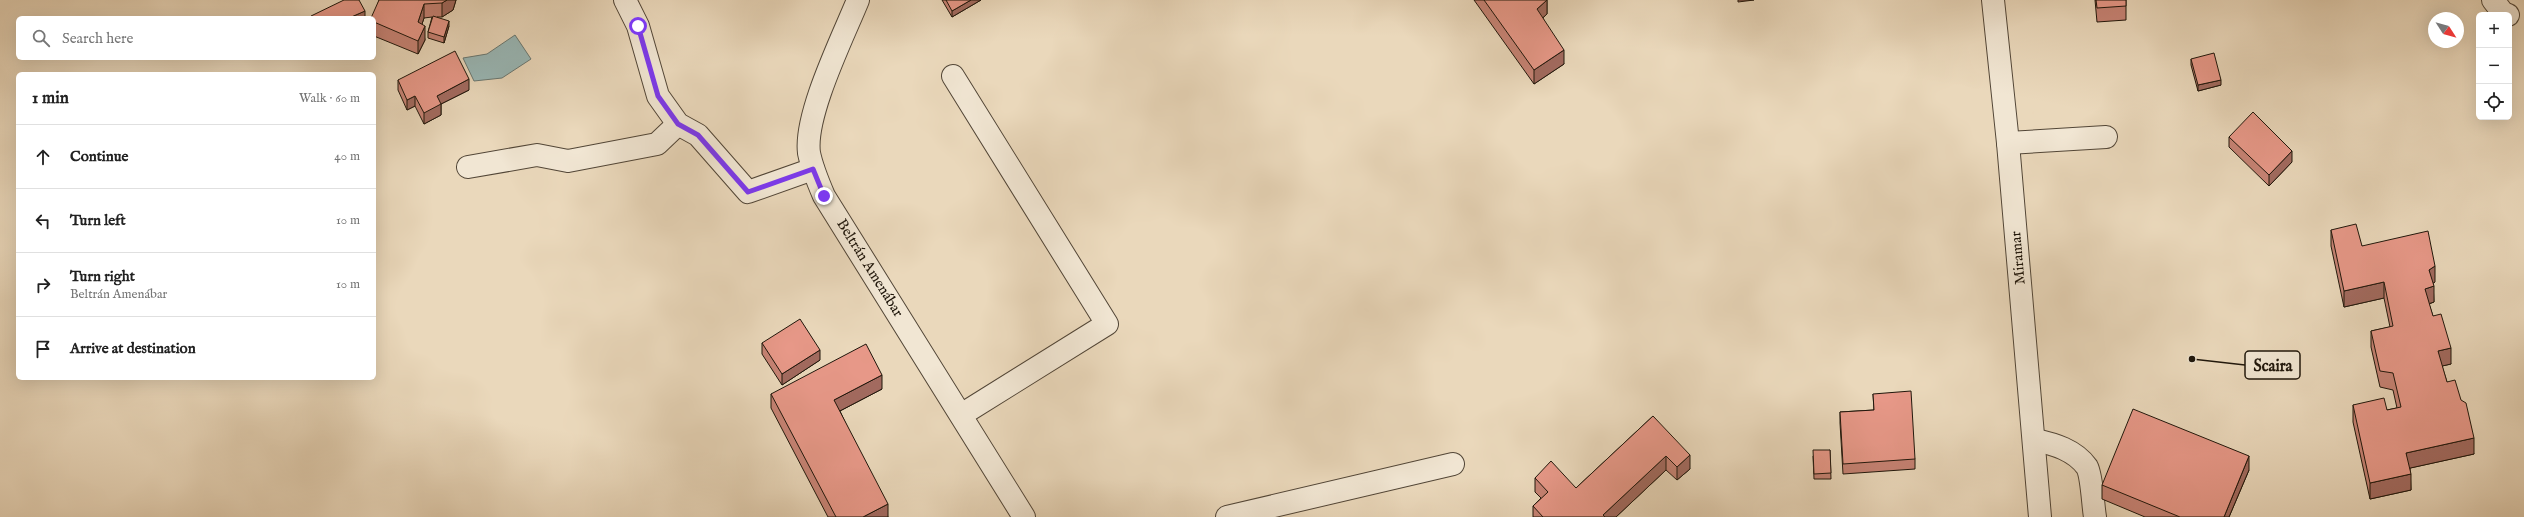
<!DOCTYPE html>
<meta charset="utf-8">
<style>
body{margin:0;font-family:"IM FELL English",serif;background:#f6f6f6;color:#222}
.controls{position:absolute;right:12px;top:12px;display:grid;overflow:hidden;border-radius:6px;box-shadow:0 4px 16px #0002}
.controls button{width:36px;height:36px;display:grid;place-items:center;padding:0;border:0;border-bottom:1px solid #e0e0e0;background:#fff;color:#222;font:20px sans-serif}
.compass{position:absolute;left:2428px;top:12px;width:36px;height:36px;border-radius:50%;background:#fff;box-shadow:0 4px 16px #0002;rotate:126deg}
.stop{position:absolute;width:12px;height:12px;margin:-9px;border:3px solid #7c3aed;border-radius:50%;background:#fff}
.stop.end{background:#7c3aed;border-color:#fff;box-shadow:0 1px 4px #0008}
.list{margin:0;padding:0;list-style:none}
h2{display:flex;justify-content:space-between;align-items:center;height:52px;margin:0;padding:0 16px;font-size:17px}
h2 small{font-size:13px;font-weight:400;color:#767676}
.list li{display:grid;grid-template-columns:26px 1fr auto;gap:12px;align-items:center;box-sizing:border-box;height:64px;padding:0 16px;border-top:1px solid #e0e0e0}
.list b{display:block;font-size:15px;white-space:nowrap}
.list p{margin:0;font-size:13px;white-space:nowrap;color:#767676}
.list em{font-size:13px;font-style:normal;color:#767676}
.icon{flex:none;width:22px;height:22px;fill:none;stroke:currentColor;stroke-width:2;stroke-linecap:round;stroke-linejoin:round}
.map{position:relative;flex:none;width:2524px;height:517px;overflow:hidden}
.search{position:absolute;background:#fff;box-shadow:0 4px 16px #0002;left:16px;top:16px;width:360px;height:44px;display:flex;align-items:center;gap:10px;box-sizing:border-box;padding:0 14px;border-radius:6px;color:#767676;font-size:15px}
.panel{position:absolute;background:#fff;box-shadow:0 4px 16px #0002;left:16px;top:72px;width:360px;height:308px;border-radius:6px}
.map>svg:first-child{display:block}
</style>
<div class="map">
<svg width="2524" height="517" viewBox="0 0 2524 517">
<rect width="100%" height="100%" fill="#ead8bb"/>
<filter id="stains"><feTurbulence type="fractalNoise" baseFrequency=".005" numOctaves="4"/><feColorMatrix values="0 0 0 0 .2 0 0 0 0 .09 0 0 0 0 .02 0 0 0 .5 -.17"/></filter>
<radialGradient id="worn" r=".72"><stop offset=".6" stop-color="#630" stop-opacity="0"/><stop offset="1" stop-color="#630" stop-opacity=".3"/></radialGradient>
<!-- water -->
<polygon fill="#99b8b7" stroke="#687772" points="515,35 531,59 502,78 474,81 463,58 487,54"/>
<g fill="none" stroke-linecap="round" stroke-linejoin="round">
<!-- minor casing -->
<g stroke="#524637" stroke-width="24">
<g id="minor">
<polyline points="625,0 638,26 658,96 678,124 698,135 748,192 813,169"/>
<path d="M858,0C843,37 804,115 809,153C812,168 818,182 824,196L1024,517"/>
<polyline points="1993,0 2008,143 2040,517"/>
<polyline points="2493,0 2503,13 2508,15"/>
<polyline points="953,76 1107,324 961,415"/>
<polyline points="2008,143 2106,137"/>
<polyline points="468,167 537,155 568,161 657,144 678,124"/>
<path d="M2035,440C2054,444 2075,450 2087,467C2092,476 2093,506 2095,517"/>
<polyline points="1227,517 1453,464"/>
</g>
</g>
<!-- minor -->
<use href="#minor" stroke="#f1e6d3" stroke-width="22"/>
</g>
<!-- wall -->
<g fill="#c78375" stroke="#1f160b">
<polygon points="379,0 456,0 453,10 442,17 437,17 449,26 444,43 428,38 428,32 432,17 424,18 422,24 425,40 418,54 374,36 374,18"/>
<polygon points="942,0 981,0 952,17"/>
<polygon points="1474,0 1547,0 1547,14 1543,18 1564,64 1534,84"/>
<polygon points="1738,0 1754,0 1738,2"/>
<polygon points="2095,0 2126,0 2126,20 2097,22"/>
<polygon points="2191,59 2221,85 2198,91 2191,65"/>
<polygon points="398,80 469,90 441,104 441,115 424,124 415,106 407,110 398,90"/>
<polygon points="2229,137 2292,162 2269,186 2229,147"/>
<polygon points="2331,230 2362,246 2435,282 2433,283 2434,302 2429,304 2433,316 2451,364 2442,366 2447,382 2474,454 2410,468 2411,490 2370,499 2353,422 2353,405 2387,410 2397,408 2393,390 2380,387 2371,347 2371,331 2390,327 2384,298 2344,307 2331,246"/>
<polygon points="762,343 820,360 782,385 762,354"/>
<polygon points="882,389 840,411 888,517 828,517 771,408 771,394"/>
<polygon points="1873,394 1915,459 1915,469 1843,474 1840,423 1840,412 1874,410"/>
<polygon points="1653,416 1690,469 1677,480 1666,470 1616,517 1533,517 1533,506 1541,498 1535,492 1535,478 1576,488"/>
<polygon points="1830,450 1831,479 1814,479 1813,456"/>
<polygon points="2249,470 2229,517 2145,517 2102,499 2102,485"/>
</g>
<!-- shaded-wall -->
<g fill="#a26a5f" stroke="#1f160b">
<polygon points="447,0 456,0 453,10 442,17 442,3"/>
<polygon points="971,0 981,0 952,17 952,11"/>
<polygon points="1547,0 1547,14 1537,23 1537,9"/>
<polygon points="424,4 424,18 418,36 418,22"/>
<polygon points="365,11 365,17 361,18 349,18"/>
<polygon points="449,21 449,26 444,43 444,37"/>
<polygon points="425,26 425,40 418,54 418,41"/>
<polygon points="1564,50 1564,64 1534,84 1534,70"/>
<polygon points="469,79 469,90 441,104 441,115 424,124 424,113 437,96"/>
<polygon points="2221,80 2221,85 2198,91 2198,85"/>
<polygon points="415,96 415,106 407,110 407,100"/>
<polygon points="2292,151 2292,162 2269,186 2269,175"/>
<polygon points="2435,266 2435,282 2429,286 2429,270"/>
<polygon points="2384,282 2384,298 2344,307 2344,291"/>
<polygon points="2434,286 2434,302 2425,305 2425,289"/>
<polygon points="2451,348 2451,364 2438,367 2438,351"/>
<polygon points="820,350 820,360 782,385 782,374"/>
<polygon points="882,375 882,389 834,414 834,400"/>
<polygon points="2474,438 2474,454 2406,469 2406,453"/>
<polygon points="1690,455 1690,469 1677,480 1677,467"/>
<polygon points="1666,456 1666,470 1616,517 1603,517 1603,515"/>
<polygon points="2249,456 2249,470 2229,517 2224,517"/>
<polygon points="2411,474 2411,490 2370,499 2370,483"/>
<polygon points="888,504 888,517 863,517"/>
</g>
<!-- building -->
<g fill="#e79888" stroke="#1f160b">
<polygon points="344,0 359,0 365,11 349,18 312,18 311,16"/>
<polygon points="379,0 447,0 442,3 424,4 418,22 425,26 418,41 374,22 374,18 371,18"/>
<polygon points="946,0 971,0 952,11"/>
<polygon points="1484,0 1547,0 1537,9 1564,50 1534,70"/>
<polygon points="2096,0 2126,0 2126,6 2097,8"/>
<polygon points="433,16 449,21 444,37 428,32"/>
<polygon points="455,51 469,79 437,96 441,104 424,113 415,96 407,100 398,80"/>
<polygon points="2214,53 2221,80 2198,85 2191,59"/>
<polygon points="2253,112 2292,151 2269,175 2229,137"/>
<polygon points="2356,224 2362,246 2428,231 2435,266 2429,270 2434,286 2425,289 2433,316 2441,314 2451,348 2438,351 2447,382 2455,380 2461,400 2466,403 2474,438 2406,453 2411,474 2370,483 2353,405 2384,398 2387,410 2401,407 2393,373 2380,371 2371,331 2393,326 2384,282 2344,291 2331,230"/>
<polygon points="800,319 820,350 782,374 762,343"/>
<polygon points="866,344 882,375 834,400 888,504 863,517 836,517 771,394"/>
<polygon points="1911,391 1915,459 1843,464 1840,412 1874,410 1873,394"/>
<polygon points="2133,409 2249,456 2224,517 2180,517 2102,485"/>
<polygon points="1653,416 1690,455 1677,467 1666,456 1603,515 1605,517 1543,517 1533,506 1548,492 1535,478 1551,461 1576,488"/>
<polygon points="1813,450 1830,450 1831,473 1814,474"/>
</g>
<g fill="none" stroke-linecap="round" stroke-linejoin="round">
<!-- route -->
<polyline stroke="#7c3aed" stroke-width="5" points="638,26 658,96 678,124 698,135 748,192 813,169 824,196"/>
</g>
<g text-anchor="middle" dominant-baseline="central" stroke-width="3" stroke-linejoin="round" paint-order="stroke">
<!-- street labels -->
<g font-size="15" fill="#1f160b" stroke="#f1e6d3">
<text transform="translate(2018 258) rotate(-95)">Miramar</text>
<text transform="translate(870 268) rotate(58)">Beltrán Amenábar</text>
</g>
</g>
<!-- callouts -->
<path fill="none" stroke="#1f160b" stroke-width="1.5" d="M2192 359L2245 365"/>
<circle fill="#1f160b" stroke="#f1e6d3" stroke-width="1.5" cx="2192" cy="359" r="4"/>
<rect fill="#f1e6d3" stroke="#1f160b" stroke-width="1.5" x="2245" y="351" width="55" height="28" rx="4"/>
<g font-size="16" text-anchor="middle" font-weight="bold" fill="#1f160b">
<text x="2273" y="371">Scaira</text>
</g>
<rect width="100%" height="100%" filter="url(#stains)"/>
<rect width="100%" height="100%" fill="url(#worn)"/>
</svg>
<div class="controls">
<button>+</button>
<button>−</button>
<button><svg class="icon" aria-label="locate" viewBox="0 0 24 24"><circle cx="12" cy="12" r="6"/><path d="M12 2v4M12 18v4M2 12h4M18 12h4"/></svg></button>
</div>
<svg class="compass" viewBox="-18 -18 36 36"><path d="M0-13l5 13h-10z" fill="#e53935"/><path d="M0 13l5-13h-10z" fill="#767676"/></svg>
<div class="stop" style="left:638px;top:26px"></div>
<div class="stop end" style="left:824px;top:196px"></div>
<div class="search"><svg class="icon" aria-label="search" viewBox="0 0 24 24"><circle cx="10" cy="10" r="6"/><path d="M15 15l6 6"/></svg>Search here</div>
<section class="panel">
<h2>1 min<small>Walk · 60 m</small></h2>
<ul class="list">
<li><svg class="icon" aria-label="ahead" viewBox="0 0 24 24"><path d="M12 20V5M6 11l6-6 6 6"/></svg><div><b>Continue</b></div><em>40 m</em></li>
<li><svg class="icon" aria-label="left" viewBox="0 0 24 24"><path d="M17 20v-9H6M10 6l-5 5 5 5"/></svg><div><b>Turn left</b></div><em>10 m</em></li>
<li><svg class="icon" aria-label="right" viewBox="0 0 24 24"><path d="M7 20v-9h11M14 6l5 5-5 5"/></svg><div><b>Turn right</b><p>Beltrán Amenábar</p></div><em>10 m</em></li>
<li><svg class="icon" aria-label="arrive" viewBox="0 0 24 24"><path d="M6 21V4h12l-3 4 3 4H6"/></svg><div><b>Arrive at destination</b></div></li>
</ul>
</section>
</div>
